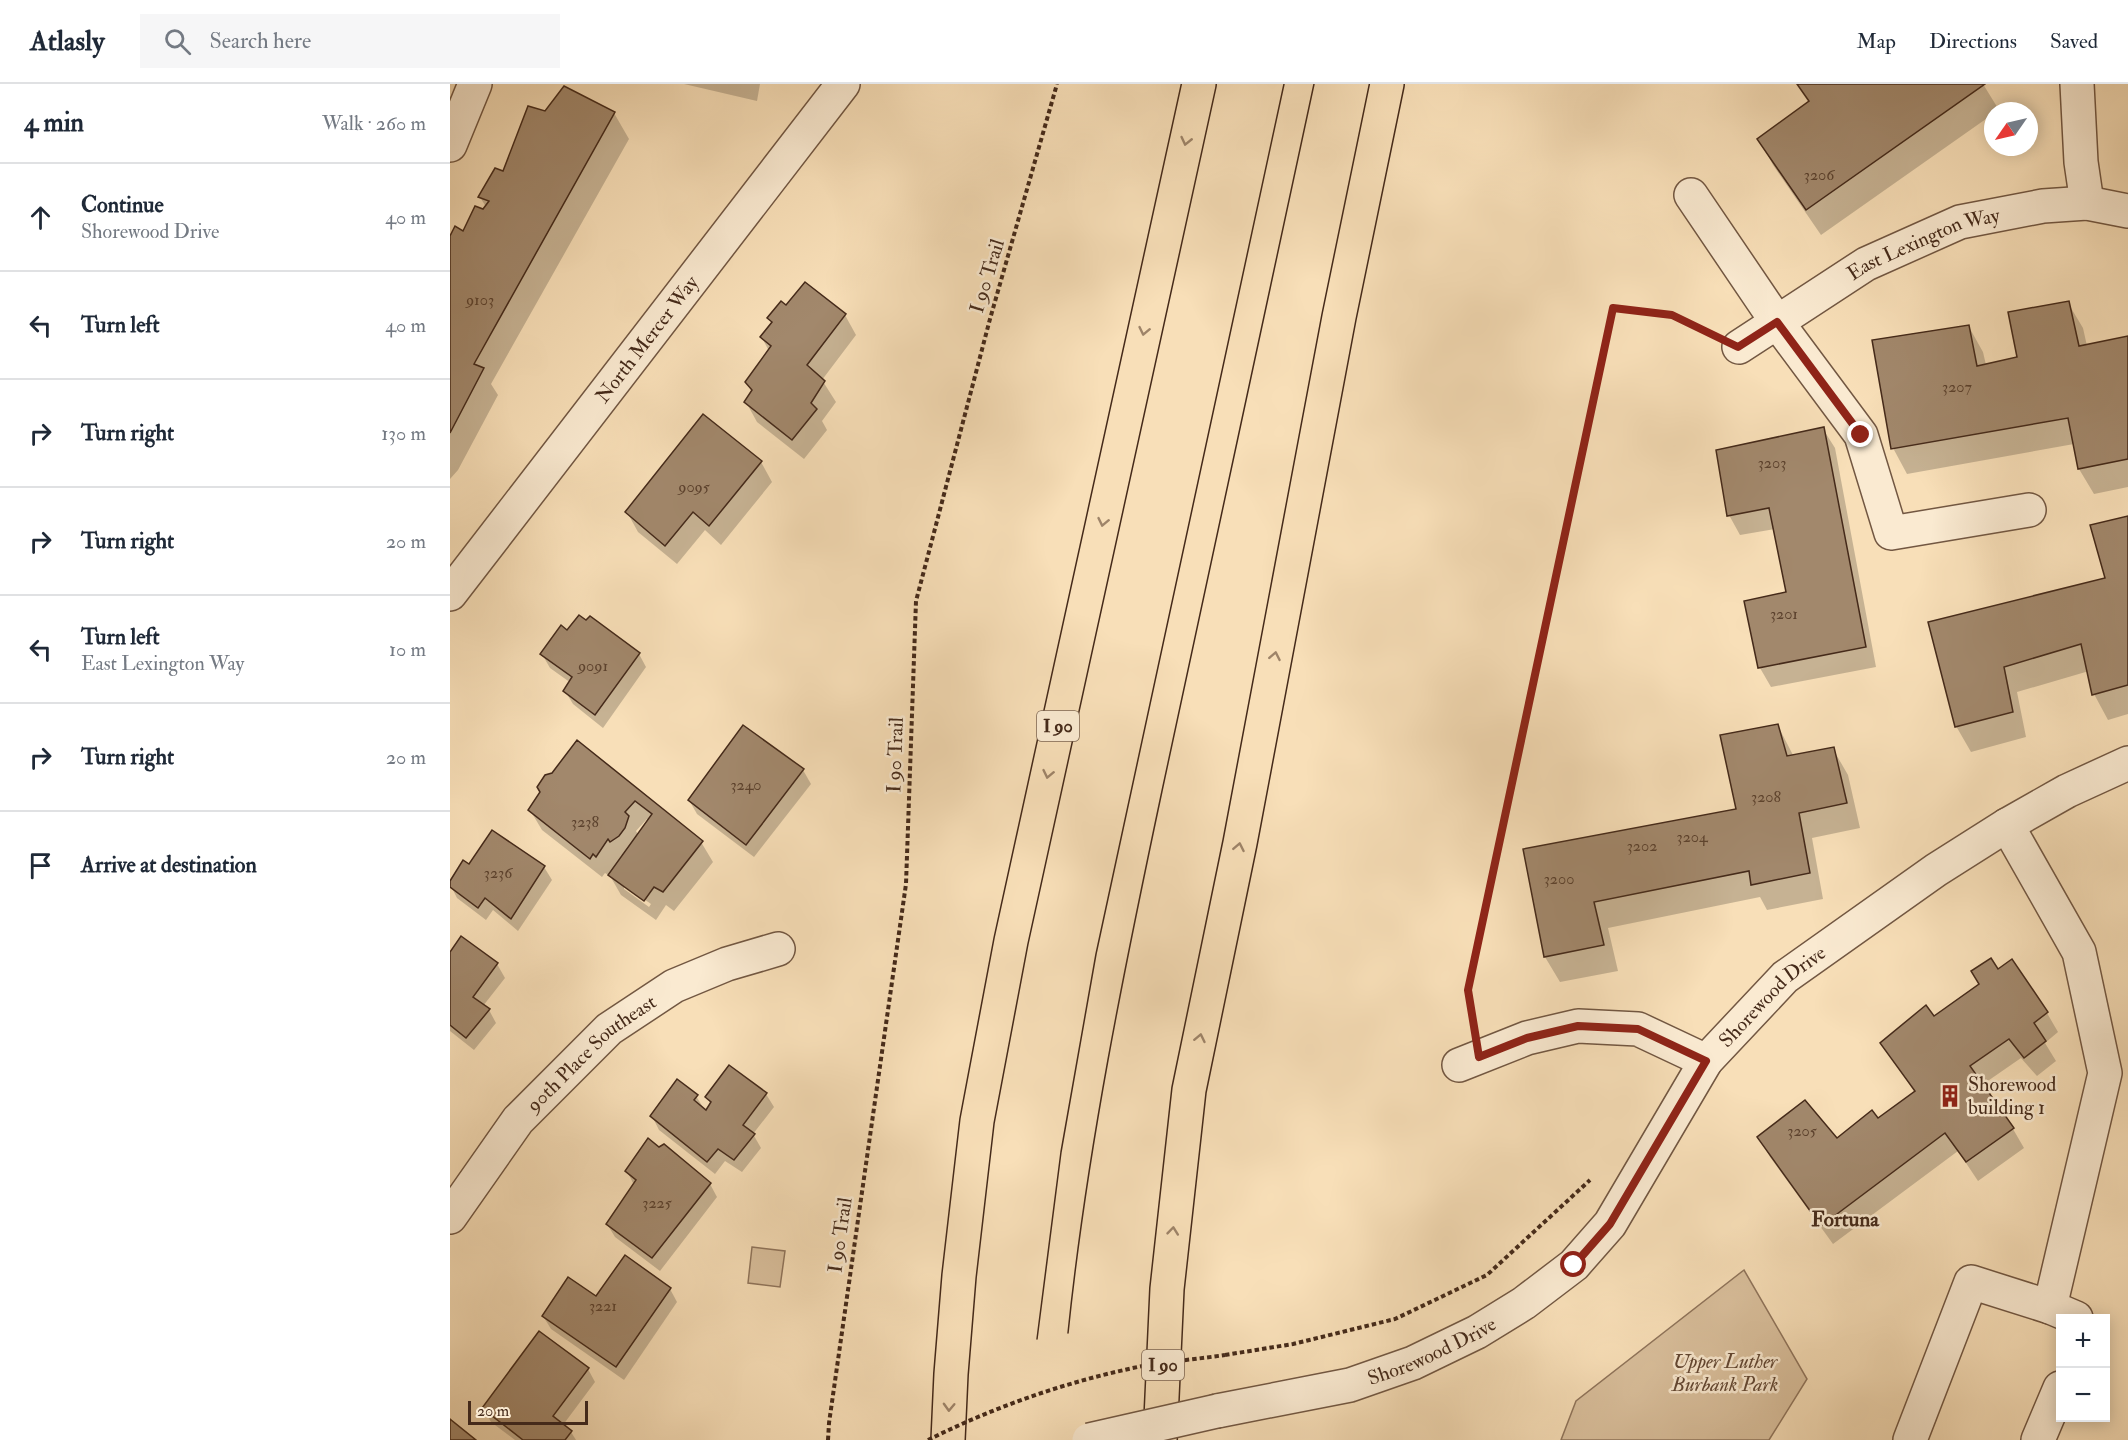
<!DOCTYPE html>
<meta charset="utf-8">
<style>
body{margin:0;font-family:"IM FELL Double Pica",serif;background:#f6f6f7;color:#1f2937}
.controls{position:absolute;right:18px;bottom:18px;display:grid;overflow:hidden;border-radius:0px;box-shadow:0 3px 15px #0003}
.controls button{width:54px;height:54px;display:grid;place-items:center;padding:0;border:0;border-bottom:2px solid #e0e1e3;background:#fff;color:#1f2937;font:30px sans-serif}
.compass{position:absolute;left:1534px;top:18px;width:54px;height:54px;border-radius:50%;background:#fff;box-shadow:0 3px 15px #0003;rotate:236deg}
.scale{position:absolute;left:18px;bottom:15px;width:120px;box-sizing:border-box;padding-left:6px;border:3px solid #452a1a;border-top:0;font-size:16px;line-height:21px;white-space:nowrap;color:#452a1a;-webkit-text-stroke:4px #faead1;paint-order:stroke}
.stop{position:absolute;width:18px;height:18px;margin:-14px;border:4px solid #8f2418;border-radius:50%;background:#fff}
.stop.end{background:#8f2418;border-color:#fff;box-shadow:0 2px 6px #0008}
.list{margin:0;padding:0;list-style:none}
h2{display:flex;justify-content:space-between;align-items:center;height:78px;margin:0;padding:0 24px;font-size:26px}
h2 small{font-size:20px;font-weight:400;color:#747a83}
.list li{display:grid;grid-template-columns:39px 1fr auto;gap:18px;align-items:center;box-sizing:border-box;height:108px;padding:0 24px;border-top:2px solid #e0e1e3}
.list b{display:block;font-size:22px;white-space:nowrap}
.list p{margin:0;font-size:20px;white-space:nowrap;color:#747a83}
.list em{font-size:20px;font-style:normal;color:#747a83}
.icon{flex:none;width:33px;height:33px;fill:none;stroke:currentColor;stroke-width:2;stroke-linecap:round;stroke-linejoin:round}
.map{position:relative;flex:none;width:1678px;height:1356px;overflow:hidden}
header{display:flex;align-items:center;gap:36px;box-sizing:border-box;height:84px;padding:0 30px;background:#fff;border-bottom:2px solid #e0e1e3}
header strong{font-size:28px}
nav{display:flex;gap:33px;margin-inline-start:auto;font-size:21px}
.search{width:420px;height:54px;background:#f6f6f7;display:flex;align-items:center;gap:15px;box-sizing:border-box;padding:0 21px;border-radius:0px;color:#747a83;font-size:22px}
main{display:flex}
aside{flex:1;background:#fff}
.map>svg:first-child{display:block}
</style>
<header>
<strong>Atlasly</strong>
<div class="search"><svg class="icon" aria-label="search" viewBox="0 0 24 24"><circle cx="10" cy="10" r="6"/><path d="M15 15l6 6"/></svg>Search here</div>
<nav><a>Map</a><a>Directions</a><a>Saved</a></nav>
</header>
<main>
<aside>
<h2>4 min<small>Walk · 260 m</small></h2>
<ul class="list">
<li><svg class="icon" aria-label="ahead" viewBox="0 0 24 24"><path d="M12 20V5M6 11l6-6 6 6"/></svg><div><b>Continue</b><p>Shorewood Drive</p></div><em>40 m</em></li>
<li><svg class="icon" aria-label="left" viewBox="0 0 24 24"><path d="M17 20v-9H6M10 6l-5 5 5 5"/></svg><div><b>Turn left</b></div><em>40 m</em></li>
<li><svg class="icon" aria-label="right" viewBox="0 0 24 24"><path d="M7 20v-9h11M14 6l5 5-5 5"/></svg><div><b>Turn right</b></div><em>130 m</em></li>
<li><svg class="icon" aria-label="right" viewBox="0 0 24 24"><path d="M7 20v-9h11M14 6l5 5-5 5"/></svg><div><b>Turn right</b></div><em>20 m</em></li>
<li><svg class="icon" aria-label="left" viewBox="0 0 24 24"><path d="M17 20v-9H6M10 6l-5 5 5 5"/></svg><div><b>Turn left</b><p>East Lexington Way</p></div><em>10 m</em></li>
<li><svg class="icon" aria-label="right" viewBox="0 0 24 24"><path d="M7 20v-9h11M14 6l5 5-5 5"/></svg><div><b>Turn right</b></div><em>20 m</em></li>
<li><svg class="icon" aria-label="arrive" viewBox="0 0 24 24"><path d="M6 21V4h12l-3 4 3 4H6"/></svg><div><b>Arrive at destination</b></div></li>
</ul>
</aside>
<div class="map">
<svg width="1678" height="1356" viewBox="0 0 1678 1356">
<rect width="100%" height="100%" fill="#f8dfb8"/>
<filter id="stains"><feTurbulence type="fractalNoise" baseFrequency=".00333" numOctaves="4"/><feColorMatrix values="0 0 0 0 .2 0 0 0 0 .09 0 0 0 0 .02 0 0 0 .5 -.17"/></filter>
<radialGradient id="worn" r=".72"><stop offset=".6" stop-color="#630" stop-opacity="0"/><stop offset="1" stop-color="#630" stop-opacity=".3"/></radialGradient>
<!-- green -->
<g fill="#dac09d" stroke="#90755c" stroke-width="1.5">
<polygon points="302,1163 335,1167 330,1203 298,1199"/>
<polygon points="1294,1186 1357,1295 1319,1356 1111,1356 1126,1317"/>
</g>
<!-- shadow -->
<g fill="#0003" fill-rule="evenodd">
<polygon points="234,0 310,0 307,17"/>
<polygon points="1346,0 1533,0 1549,26 1543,27 1543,30 1371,151 1323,81 1309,55 1359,19"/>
<polygon points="95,29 164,29 179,55 41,300 48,311 8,386 0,395 0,155 14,149 33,127 36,123 30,113 54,89"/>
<polygon points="1618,219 1633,244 1637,262 1678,254 1678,403 1644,410 1629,385 1624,360 1457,390 1443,364 1519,243 1533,268 1536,281 1569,274"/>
<polygon points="336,224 395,231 406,251 372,296 386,318 372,337 377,346 354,375 307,338 296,318 302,308 296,298 319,267 312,254 322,240 319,235"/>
<polygon points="1373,345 1385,364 1426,583 1321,603 1310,584 1338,509 1325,445 1290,451 1279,431"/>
<polygon points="311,378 322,398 271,461 255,446 227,480 188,448 177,428"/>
<polygon points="1678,434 1678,630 1658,636 1644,610 1639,587 1567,608 1576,653 1521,668 1506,642 1480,539 1657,495"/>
<polygon points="117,548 189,570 196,583 153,644 123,620 115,607 121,599 100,584 92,570"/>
<polygon points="1328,642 1344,673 1383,665 1398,691 1410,744 1362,754 1373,815 1317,826 1310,813 1158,844 1168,887 1110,898 1095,873 1074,767 1288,726"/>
<polygon points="293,643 353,686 361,700 304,773 247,730 239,716"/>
<path d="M127,658L251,758L263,778L224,827L216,821L206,836L171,811L159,790L158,791L155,789L152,793L92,746L80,726L103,691ZM197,735L199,737L189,752L186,747ZM174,801L201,820L199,823L174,805Z"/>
<polygon points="20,782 94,783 102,796 68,847 43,826 36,836 7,814 0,800"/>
<polygon points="11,854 47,880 55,894 33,922 39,926 46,939 24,966 0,947 0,870"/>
<polygon points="1548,887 1597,929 1608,948 1595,959 1606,977 1587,992 1571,974 1532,1001 1563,1045 1574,1064 1528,1097 1508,1067 1383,1160 1320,1073 1309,1053 1386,1056 1427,1036 1465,1009 1432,959 1484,934"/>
<polygon points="316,1010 324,1023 303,1050 311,1064 292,1088 275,1077 265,1090 209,1046 202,1032 246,1012 256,1028 261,1021 257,1013"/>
<polygon points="177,1087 260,1100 267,1113 210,1187 165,1153 157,1140 184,1101"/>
<polygon points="220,1205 227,1218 174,1296 101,1245 93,1232 146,1215"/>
<polygon points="138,1285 145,1298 113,1341 121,1348 126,1356 65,1356 41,1338 33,1324"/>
</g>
<!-- building -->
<g fill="#a2886c" stroke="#452a1a" stroke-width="1.5">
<polygon points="1347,0 1535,0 1356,126 1307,55 1359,17"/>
<polygon points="114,2 165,28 24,280 34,284 0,349 0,152 5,142 13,147 25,122 33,125 39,117 28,113 45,84 53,87 78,22 95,27"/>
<polygon points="355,198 396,230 357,281 375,297 361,319 367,325 342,356 294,318 302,306 295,298 321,262 310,253 322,238 317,234 331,217 336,221"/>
<polygon points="1619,217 1629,262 1678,252 1678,375 1628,385 1618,334 1441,365 1422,256 1519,241 1527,282 1567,273 1558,228"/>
<polygon points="253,330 312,377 259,442 243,428 215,462 175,428"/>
<polygon points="1374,343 1416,563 1308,584 1294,517 1336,508 1319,424 1277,432 1266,366"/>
<polygon points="1678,432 1678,601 1642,611 1631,560 1554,583 1563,628 1505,643 1478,538 1655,494 1640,441"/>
<polygon points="129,531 136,536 140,532 190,569 145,631 113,607 122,593 90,570 111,541 117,546"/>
<polygon points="1328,640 1337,672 1384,663 1397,719 1349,729 1360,789 1301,801 1299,787 1144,818 1154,861 1094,873 1073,765 1286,725 1270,651"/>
<polygon points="293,641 354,685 296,761 238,716"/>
<polygon points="127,656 253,757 213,808 204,803 194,817 158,791 202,730 185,717 175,728 179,732 175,744 169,752 160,758 158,755 146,773 143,770 140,775 78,726 90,708 87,703 95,691 102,689"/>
<polygon points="42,746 95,782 61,835 35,814 28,824 0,803 0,797 13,776 19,780"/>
<polygon points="11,852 48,879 23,913 40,925 16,954 0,941 0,868"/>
<polygon points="1541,874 1548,885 1562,875 1598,928 1584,939 1596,957 1574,974 1559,955 1520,982 1564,1044 1516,1078 1495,1049 1371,1142 1307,1053 1355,1016 1387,1054 1422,1026 1428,1034 1465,1007 1430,959 1476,921 1484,932 1529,900 1521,887"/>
<polygon points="279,981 317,1009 293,1041 305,1050 284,1076 268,1065 257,1078 200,1032 227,995 248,1011 244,1016 256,1026 261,1018 255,1013"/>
<polygon points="198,1054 209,1063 214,1060 261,1099 202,1174 156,1140 186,1096 175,1087"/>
<polygon points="175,1171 221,1204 166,1283 92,1232 118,1193 146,1212"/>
<polygon points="89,1247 139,1284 103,1332 122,1347 115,1356 73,1356 32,1324"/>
<polygon points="0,1335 26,1356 0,1356"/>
</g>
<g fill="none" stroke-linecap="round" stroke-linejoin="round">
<!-- minor casing -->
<g stroke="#725742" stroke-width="36">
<g id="minor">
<polyline points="1627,0 1631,78 1637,119"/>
<polyline points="0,61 25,0"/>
<polyline points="1241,111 1327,238 1411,351 1441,449 1579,426"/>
<path id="s1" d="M1289,263L1416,180L1510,138L1593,122L1637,119L1678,127"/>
<path id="s2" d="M0,510L393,0"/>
<polyline points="1557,741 1629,868 1655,989 1600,1223 1626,1234"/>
<polyline points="1009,981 1077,954 1128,942 1188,945 1256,977"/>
<path id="s3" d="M0,1133L68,1036L159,945L224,902L277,880L328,865"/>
<path id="s4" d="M767,1327L900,1301L963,1279L1027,1248L1074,1219L1124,1181L1160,1140L1256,977L1335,893L1486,786L1557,741L1617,707L1678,679"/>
<polyline points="1460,1356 1521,1198 1600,1223"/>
<polyline points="1588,1356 1610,1304"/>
</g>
</g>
<!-- highway casing -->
<g stroke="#452a1a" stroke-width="36">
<g id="highway">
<polyline points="498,1356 501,1290 509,1192 527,1037 561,857 749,0"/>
<polyline points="710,1356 717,1205 739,1006 790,759 889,233 937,0"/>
</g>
</g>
<!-- path -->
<g stroke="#452a1a" stroke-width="4" stroke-dasharray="4.5 3" stroke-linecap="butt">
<polyline points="1023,936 1019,906 1163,224 1222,231 1255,247"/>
<polyline points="775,1271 843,1260 945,1235 1037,1191 1140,1096"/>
<polyline points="378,1356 379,1339 456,800 466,517 540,235 607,0"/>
</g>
<!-- minor -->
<use href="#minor" stroke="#faead1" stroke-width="33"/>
<!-- highway -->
<use href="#highway" stroke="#f8dfb8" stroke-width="33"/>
<!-- tram -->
<g stroke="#452a1a" stroke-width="1.5">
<path d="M618,1249C637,1066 674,886 712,707C761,471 815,236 864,0"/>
<polyline points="587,1255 611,1068 646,870 834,0"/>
</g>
<!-- minor-bridge casing -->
<g stroke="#725742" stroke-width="36" stroke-linecap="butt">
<polyline id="minor-bridge" points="639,1356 767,1327"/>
</g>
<!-- path-bridge -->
<path stroke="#452a1a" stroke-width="4" stroke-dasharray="4.5 3" stroke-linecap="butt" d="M478,1356C540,1325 607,1301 674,1286C707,1278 742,1276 775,1271"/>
<!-- minor-bridge -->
<use href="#minor-bridge" stroke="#faead1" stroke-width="33"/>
</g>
<!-- one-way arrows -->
<defs><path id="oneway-chevron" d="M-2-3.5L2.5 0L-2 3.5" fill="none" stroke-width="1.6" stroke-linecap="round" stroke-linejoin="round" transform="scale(1.5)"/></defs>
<g stroke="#9e8469">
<use href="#oneway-chevron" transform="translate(736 57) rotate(103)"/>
<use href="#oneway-chevron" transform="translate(694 247) rotate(102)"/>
<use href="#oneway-chevron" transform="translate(653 438) rotate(102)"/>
<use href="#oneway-chevron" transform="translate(825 572) rotate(-79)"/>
<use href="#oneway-chevron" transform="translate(598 690) rotate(102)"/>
<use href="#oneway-chevron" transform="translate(789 763) rotate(-79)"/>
<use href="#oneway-chevron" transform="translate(750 954) rotate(-78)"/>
<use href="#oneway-chevron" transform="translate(723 1147) rotate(-84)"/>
<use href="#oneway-chevron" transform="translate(499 1323) rotate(92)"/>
</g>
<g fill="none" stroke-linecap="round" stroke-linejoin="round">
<!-- route -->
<polyline stroke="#8f2418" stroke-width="8" points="1124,1181 1160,1140 1256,977 1188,945 1128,942 1077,954 1029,973 1018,906 1163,224 1222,231 1288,263 1327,238 1411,351"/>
</g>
<!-- icons -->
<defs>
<g id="building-bare" transform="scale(1.8)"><path d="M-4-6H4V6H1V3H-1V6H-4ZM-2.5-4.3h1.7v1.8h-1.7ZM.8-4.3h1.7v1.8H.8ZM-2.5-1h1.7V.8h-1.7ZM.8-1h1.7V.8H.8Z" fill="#8f2418" stroke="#faead1" stroke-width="2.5" paint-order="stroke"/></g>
</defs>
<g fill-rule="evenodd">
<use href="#building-bare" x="1500" y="1012"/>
</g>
<g text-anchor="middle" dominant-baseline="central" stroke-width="5" stroke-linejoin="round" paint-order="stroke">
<!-- number labels -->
<g font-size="16" fill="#5c422e">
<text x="1369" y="91">3206</text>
<text x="30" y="216">9103</text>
<text x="1507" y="303">3207</text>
<text x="1322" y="379">3203</text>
<text x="244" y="403">9095</text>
<text x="1334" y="530">3201</text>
<text x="143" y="582">9091</text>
<text x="296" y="701">3240</text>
<text x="1316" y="713">3208</text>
<text x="135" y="738">3238</text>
<text x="1242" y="753">3204</text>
<text x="1192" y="762">3202</text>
<text x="48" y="789">3236</text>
<text x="1109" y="795">3200</text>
<text x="1352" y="1047">3205</text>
<text x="207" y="1119">3225</text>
<text x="153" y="1222">3221</text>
</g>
<!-- shield labels -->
<g fill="#faead1" stroke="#7b6451" stroke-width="1.5">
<rect x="587" y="627" width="42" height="30" rx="4.5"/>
<rect x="692" y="1266" width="42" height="30" rx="4.5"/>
</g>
<g font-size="18" font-weight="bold" fill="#452a1a">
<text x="608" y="642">I 90</text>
<text x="713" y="1281">I 90</text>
</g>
<!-- street labels -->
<g font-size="20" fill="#452a1a" stroke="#faead1">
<text stroke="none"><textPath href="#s1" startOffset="213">East Lexington Way</textPath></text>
<text transform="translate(537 192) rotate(-73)">I 90 Trail</text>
<text stroke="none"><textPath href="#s2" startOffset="322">North Mercer Way</textPath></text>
<text transform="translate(445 671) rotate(-88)">I 90 Trail</text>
<text stroke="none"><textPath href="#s4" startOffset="728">Shorewood Drive</textPath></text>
<text stroke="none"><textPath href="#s3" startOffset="218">90th Place Southeast</textPath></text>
<text transform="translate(390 1151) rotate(-82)">I 90 Trail</text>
<text stroke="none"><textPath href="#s4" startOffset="224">Shorewood Drive</textPath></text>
</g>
<!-- poi labels -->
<g font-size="20" fill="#452a1a" stroke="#faead1" text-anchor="start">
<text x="1518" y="1000">Shorewood<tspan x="1518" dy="23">building 1</tspan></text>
</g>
<!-- park labels -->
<g font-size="20" font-style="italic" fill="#634834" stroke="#faead1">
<text x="1275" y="1277">Upper Luther<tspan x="1275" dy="23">Burbank Park</tspan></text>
</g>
<!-- neighbourhood labels -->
<g font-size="21" font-weight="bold" fill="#452a1a" stroke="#faead1">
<text x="1395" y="1135">Fortuna</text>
</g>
</g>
<rect width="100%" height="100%" filter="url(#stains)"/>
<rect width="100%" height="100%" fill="url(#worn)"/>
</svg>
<div class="controls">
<button>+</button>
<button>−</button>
</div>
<svg class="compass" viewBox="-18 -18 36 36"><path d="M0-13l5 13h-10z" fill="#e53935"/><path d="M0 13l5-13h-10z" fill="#747a83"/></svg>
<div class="scale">20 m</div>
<div class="stop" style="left:1124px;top:1181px"></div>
<div class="stop end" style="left:1411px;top:351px"></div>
</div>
</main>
